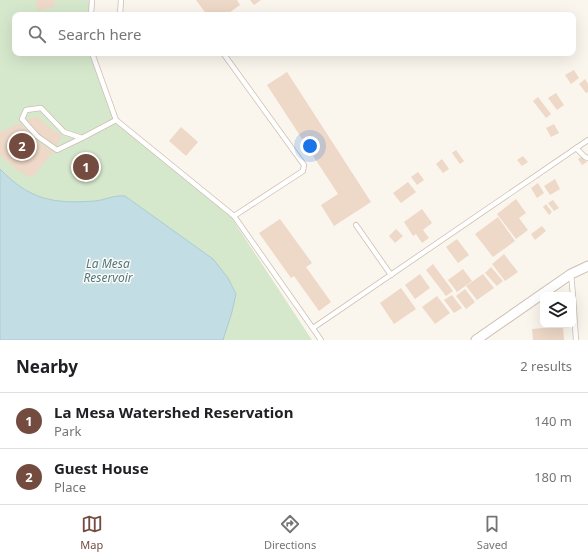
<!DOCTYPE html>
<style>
body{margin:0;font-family:"Noto Sans",sans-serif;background:#f6f6f6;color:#202124}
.controls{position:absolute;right:12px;bottom:12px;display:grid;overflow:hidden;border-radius:8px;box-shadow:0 4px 16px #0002}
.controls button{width:36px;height:36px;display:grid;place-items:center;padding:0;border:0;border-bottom:1px solid #e0e0e0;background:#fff;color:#202124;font:20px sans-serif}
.you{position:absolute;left:310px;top:146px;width:14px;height:14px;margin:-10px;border:3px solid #fff;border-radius:50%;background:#1a73e8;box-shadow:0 0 0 6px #1a73e833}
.badge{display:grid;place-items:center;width:26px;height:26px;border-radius:50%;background:#734b3f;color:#fff;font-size:13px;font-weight:700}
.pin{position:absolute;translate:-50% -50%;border:2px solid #fff;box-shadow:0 1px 4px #0006}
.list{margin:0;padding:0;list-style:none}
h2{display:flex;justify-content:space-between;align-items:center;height:52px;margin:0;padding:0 16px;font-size:17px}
h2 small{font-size:13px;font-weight:400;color:#757577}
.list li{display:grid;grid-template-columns:26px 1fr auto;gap:12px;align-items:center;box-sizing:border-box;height:56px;padding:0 16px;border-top:1px solid #e0e0e0}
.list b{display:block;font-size:15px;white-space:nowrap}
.list p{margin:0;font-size:13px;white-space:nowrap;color:#757577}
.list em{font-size:13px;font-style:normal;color:#757577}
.icon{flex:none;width:22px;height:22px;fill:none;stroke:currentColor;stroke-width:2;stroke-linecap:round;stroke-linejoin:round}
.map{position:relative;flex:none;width:588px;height:340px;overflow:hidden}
.search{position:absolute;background:#fff;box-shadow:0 4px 16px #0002;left:12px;right:12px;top:12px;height:44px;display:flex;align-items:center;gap:10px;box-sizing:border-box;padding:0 14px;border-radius:8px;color:#757577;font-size:15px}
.sheet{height:164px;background:#fff}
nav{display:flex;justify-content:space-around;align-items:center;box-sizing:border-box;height:56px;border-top:1px solid #e0e0e0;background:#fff;font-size:11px;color:#757577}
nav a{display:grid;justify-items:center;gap:2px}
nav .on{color:#734b3f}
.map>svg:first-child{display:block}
</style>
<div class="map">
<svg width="588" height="340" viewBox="0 0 588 340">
<rect width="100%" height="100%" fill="#fbf6ed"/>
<!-- green -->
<polygon fill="#d6e8cc" points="0,0 90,0 88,15 15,15 15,53 91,53 114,121 229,214 312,340 0,340"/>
<!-- water -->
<path fill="#c2dde4" stroke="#a9ccd4" d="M0,169C30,200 53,204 95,201C105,200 114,195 125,196L213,259L228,278L236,294L232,312L223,340H0Z"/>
<!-- building -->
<g fill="#eed8c7">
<polygon points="35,0 54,0 56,6 38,11"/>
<polygon points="196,0 237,0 240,5 226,15 207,15"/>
<polygon points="250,0 261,0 254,5"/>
<polygon points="574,70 579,78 571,84 565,75"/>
<polygon points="287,72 371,202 334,226 321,205 338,194 267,85"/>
<polygon points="585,79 588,84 588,92 586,93 579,84"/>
<polygon points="556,93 564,105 557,110 548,98"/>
<polygon points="538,97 551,114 546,118 533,101"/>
<polygon points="37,116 44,123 62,136 57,145 48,141 31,127 27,120"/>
<polygon points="20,123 34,139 53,152 32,178 17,170 0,155 0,132"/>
<polygon points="554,124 559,133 551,137 546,128"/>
<polygon points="181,127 198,142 186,156 169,141"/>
<polygon points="456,150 464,161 460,164 452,153"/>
<polygon points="523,156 528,162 522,166 517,160"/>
<polygon points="582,156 587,162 582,165 578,159"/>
<polygon points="442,159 449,169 443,173 436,164"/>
<polygon points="418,172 424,180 417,185 411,177"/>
<polygon points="555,179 560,189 550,195 544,186"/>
<polygon points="408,182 416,192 401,203 393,193"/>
<polygon points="538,183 544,193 537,198 531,188"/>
<polygon points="516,199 526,213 519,218 528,230 516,239 497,214"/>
<polygon points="553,200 559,208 554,211 548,203"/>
<polygon points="546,204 552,212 549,215 543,207"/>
<polygon points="422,209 432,223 423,230 429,238 422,243 416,234 413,236 404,222"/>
<polygon points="498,217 515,241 493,257 475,234"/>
<polygon points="280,219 312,263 306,267 331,302 319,311 294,276 291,278 259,233"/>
<polygon points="542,226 546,231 535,240 531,234"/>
<polygon points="396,229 403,236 395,243 389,236"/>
<polygon points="457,239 469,255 458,263 446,247"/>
<polygon points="504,254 518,272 505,281 492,264"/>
<polygon points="433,264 453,291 446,296 426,270"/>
<polygon points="491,267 503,281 497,286 485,273"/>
<polygon points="463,269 472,281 457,292 448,280"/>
<polygon points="420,274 430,288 415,299 405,285"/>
<polygon points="483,274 494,288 477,300 466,286"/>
<polygon points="401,288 416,309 394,324 380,303"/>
<polygon points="465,289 475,302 466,309 456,296"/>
<polygon points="452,295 462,308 454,313 444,300"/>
<polygon points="437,296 450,313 435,324 422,307"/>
<polygon points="563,326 564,340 533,340 532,329"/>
</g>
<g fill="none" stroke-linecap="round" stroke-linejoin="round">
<!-- service casing -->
<g stroke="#cdbfb3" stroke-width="6">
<g id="service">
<polyline points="91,15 92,0"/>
<polyline points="120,15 121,0"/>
<polyline points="92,53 116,120 234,216 321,340"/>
<polyline points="223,53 304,165 303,171 234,216"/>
<polyline points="82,138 57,150 37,136 22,119 26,110 41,108 64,132 82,138 116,120"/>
<polyline points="576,148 585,157 588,158"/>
<polyline points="356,225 391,275"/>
<polyline points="571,274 573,295"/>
<polyline points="573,296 576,340"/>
<polyline points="313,328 588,140"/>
</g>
</g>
<!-- minor casing -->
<g stroke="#cdbfb3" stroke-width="11">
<polyline id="minor" points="476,340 571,274 588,266"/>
</g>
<!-- service -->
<use href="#service" stroke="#fff" stroke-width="4.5"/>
<!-- minor -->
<use href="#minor" stroke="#fff" stroke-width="9"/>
</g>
<g text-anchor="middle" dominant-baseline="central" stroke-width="3" stroke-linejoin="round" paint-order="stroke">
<!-- water labels -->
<g font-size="12" font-style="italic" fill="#4c7a85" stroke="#fefaf3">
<text x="108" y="263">La Mesa<tspan x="108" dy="14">Reservoir</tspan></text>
</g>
</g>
</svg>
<div class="controls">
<button><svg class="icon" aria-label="layers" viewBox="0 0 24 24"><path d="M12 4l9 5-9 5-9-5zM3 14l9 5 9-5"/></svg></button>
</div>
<div class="you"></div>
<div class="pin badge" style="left:86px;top:167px">1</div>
<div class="pin badge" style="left:22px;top:146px">2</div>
<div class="search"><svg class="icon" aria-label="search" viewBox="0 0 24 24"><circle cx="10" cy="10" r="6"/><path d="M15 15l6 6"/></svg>Search here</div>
</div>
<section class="sheet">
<h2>Nearby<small>2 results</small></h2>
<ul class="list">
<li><span class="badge">1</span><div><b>La Mesa Watershed Reservation</b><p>Park</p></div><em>140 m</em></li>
<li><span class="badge">2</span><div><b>Guest House</b><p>Place</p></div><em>180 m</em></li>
</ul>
</section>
<nav>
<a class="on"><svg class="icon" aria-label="map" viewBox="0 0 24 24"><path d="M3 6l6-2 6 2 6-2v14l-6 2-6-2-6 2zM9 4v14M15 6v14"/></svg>Map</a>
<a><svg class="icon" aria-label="directions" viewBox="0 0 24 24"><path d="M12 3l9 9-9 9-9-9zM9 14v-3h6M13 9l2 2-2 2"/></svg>Directions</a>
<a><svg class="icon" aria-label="saved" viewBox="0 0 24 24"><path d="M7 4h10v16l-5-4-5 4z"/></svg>Saved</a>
</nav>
